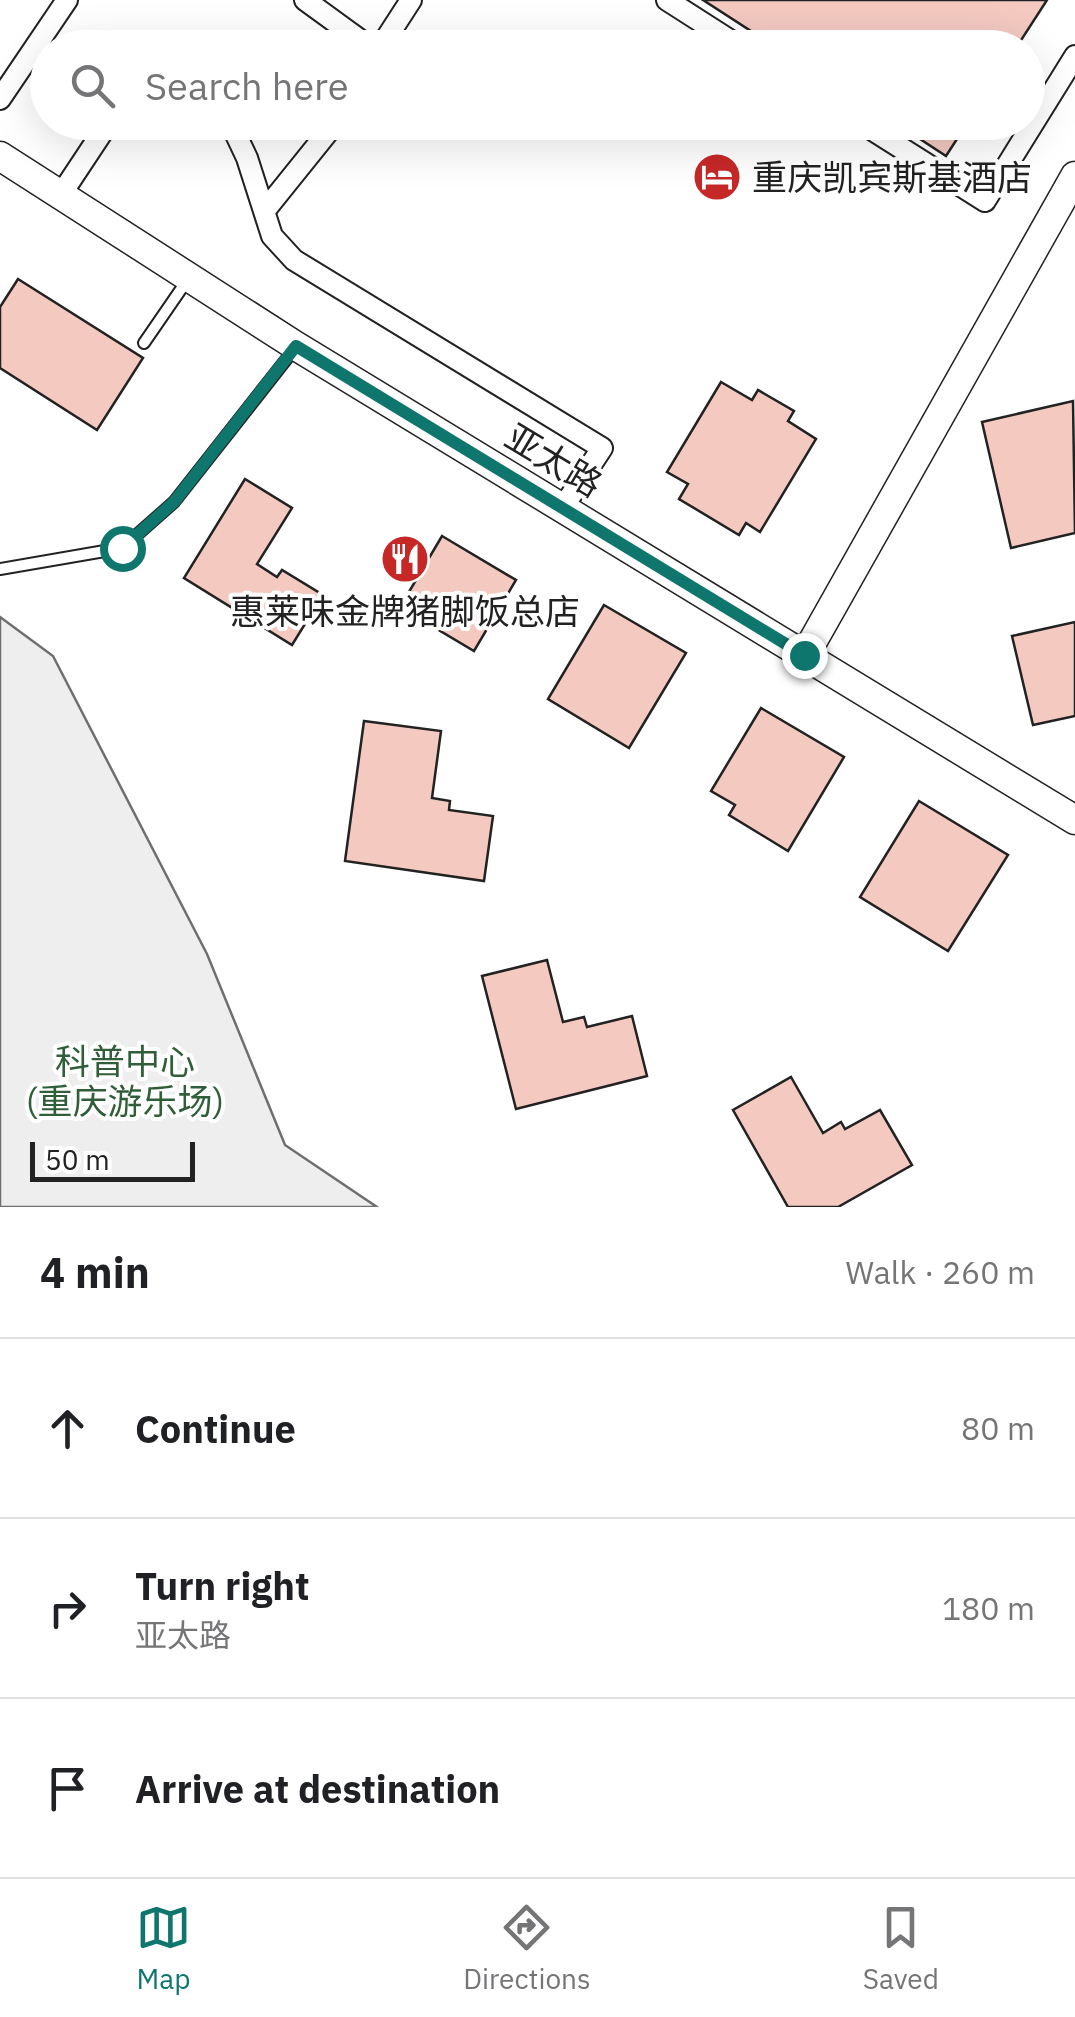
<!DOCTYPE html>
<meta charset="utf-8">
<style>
body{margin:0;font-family:"IBM Plex Sans","Noto Sans SC",sans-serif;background:#f6f6f6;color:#202124}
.scale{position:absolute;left:30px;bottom:25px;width:165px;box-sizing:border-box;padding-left:10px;border:5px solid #222;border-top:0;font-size:28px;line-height:35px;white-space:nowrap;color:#222;-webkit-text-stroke:8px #fff;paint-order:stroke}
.stop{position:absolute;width:30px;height:30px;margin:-22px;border:8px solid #0f766e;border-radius:50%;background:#fff}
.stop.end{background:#0f766e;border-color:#fff;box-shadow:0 2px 10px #0008}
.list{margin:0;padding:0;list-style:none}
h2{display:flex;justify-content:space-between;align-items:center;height:130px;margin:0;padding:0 40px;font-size:42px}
h2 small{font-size:32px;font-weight:400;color:#757577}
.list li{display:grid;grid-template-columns:65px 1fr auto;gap:30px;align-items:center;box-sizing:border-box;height:180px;padding:0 40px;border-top:2px solid #e0e0e0}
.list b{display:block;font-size:38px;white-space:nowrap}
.list p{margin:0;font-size:32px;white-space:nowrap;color:#757577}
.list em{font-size:32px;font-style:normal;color:#757577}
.icon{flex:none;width:55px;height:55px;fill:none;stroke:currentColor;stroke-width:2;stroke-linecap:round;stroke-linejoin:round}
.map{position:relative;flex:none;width:1075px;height:1207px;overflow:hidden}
.search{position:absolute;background:#fff;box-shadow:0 10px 40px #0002;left:30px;right:30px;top:30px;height:110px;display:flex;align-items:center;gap:25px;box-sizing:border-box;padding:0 35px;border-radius:55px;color:#757577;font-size:38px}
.sheet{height:670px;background:#fff}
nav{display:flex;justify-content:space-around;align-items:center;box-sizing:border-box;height:140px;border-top:2px solid #e0e0e0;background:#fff;font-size:28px;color:#757577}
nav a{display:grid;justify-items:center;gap:5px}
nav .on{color:#0f766e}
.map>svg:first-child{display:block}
</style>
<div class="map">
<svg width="1075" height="1207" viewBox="0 0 1075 1207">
<rect width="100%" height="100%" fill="#fff"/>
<!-- green -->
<polygon fill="#eee" stroke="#6f6f6f" stroke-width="2.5" points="0,617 53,656 207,954 285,1145 377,1207 0,1207"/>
<!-- building -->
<g fill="#f3c9c0" stroke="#222" stroke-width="2.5">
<polygon points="703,0 1047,0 1016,48 777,48"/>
<polygon points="894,122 968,122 946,156"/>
<polygon points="18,279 143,358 97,430 0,368 0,307"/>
<polygon points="721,382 752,400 758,390 794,411 788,421 816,439 760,532 746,523 739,535 679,499 688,484 667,472"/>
<polygon points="1073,401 1075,533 1011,548 982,422"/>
<polygon points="245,479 292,508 257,564 277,577 282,570 323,595 292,645 184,578"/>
<polygon points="442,536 516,580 474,651 400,607"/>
<polygon points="604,605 686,653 629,748 548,699"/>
<polygon points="1075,622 1075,716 1033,725 1012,636"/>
<polygon points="761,708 844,757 788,851 729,815 735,805 711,791"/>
<polygon points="364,721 441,731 432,798 450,801 449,810 493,816 484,881 345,861"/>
<polygon points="919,801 1008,855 948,951 860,897"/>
<polygon points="547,960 563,1022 584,1017 587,1027 632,1016 647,1076 516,1109 482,976"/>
<polygon points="791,1077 823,1133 841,1122 845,1129 880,1110 912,1165 838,1207 788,1207 733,1110"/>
</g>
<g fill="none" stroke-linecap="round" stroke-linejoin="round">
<!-- lane casing -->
<g stroke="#222" stroke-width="14">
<g id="lane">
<polyline points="144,343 188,279"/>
<polyline points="0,569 122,548 174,502 296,347"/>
</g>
</g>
<!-- street casing -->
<g stroke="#222" stroke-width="24">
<g id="street">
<polyline points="305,0 371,48"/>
<polyline points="667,0 742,48"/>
<polyline points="380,48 411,0"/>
<polyline points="0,99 67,0"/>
<polyline points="230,122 247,158 272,236 294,260 602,448 562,509"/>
<polyline points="860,122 985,201 1075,56"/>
<polyline points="60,196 109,122"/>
<polyline points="266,209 336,122"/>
</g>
</g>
<!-- secondary casing -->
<g stroke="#222" stroke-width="31">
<g id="secondary">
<polyline points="0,156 296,346 1075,820"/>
<polyline points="805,655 1075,176"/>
</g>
</g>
<!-- lane -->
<use href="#lane" stroke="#fff" stroke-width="10"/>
<!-- street -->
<use href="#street" stroke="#fff" stroke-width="20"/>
<!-- secondary -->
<use href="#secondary" stroke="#fff" stroke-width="28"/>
</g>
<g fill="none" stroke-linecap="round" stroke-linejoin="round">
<!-- route -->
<polyline stroke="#0f766e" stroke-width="12" points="122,548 174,502 296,346 804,655"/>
</g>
<!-- icons -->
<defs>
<g id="hotel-disc" transform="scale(2.5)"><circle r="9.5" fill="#c62828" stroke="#fff"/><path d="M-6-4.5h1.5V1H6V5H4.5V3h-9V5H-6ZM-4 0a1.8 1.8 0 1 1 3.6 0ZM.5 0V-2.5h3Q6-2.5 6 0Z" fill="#fff"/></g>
<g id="restaurant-disc" transform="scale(2.5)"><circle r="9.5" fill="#c62828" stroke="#fff"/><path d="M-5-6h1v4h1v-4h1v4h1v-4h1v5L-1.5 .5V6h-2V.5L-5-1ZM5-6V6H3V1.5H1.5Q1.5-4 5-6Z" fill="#fff"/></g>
</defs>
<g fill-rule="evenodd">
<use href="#hotel-disc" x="717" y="177"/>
<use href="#restaurant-disc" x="405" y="559"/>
</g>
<g text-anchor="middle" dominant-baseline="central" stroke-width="8" stroke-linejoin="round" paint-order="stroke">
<!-- poi labels -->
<g font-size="35" fill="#222" stroke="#fff" text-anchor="start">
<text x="752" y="177">重庆凯宾斯基酒店</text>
<text x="405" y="611" text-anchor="middle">惠莱味金牌猪脚饭总店</text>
</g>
<!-- street labels -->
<g font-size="35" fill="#222" stroke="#fff">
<text transform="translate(554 460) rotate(31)">亚太路</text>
</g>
<!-- park labels -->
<g font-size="35" fill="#2f5e38" stroke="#fff">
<text x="125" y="1061">科普中心<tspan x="125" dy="40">(重庆游乐场)</tspan></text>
</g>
</g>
</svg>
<div class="scale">50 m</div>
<div class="stop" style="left:122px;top:548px"></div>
<div class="stop end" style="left:804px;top:655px"></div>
<div class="search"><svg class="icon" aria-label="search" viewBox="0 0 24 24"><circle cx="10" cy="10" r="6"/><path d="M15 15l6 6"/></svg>Search here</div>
</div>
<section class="sheet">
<h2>4 min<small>Walk · 260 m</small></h2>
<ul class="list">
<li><svg class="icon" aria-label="ahead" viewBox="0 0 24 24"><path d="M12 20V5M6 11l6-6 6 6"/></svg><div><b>Continue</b></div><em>80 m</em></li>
<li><svg class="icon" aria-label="right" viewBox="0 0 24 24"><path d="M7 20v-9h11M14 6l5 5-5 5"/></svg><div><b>Turn right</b><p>亚太路</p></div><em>180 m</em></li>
<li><svg class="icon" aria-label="arrive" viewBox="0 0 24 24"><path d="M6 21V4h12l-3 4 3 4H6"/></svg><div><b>Arrive at destination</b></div></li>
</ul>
</section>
<nav>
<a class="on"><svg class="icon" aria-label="map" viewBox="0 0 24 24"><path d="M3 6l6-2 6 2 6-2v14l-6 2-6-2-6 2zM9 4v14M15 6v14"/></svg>Map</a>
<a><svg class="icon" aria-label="directions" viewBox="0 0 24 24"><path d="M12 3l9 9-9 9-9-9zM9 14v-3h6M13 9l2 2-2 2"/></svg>Directions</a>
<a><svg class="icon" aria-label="saved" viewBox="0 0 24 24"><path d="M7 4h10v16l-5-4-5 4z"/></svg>Saved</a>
</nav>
